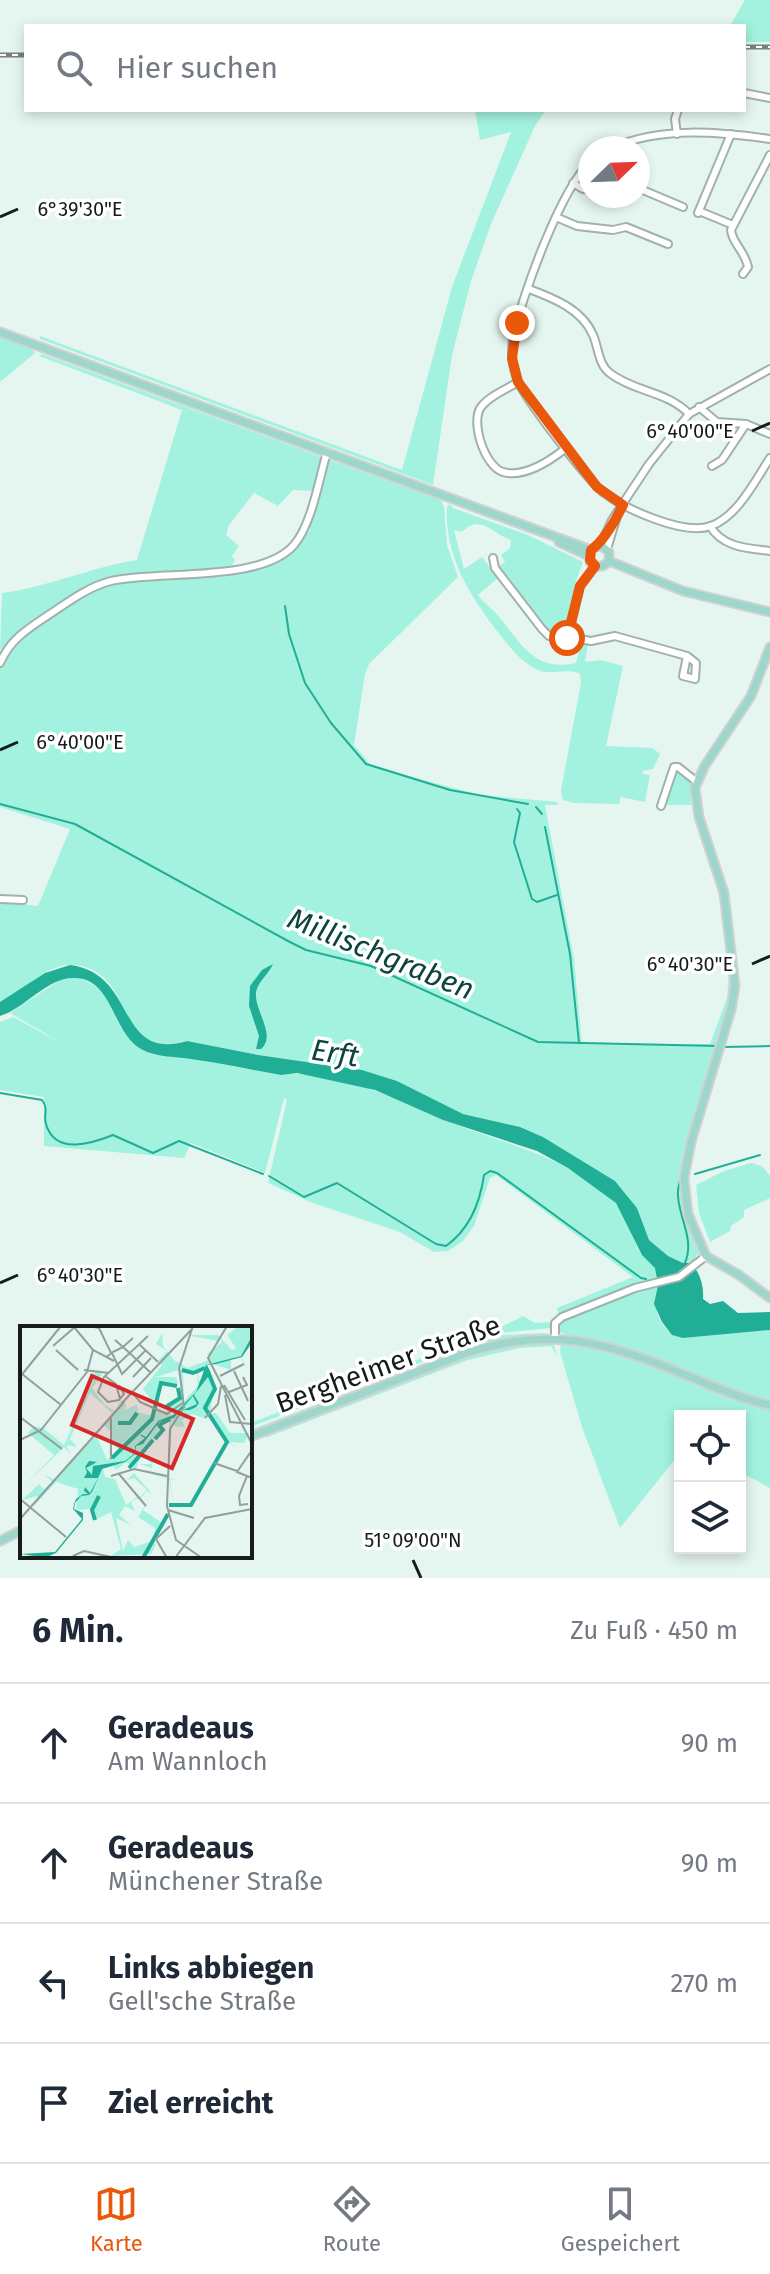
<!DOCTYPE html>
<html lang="de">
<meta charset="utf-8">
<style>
body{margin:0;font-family:"Fira Sans",sans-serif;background:#f6f6f7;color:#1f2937}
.controls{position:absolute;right:24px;bottom:24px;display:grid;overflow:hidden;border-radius:0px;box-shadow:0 4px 12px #0003}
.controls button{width:72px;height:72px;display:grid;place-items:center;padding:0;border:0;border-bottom:2px solid #e0e1e3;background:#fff;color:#1f2937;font:40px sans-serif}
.compass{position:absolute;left:578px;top:136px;width:72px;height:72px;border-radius:50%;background:#fff;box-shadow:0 4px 12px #0003;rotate:67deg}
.stop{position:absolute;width:24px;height:24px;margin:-18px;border:6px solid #ea580c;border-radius:50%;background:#fff}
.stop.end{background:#ea580c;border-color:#fff;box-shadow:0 2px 8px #0008}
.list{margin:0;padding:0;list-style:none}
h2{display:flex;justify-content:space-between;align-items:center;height:104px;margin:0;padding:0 32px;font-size:34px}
h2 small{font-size:26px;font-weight:400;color:#747a83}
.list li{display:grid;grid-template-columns:52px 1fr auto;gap:24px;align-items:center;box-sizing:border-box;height:120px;padding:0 32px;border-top:2px solid #e0e1e3}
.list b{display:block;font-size:30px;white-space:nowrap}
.list p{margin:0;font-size:26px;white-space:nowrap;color:#747a83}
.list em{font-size:26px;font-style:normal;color:#747a83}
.icon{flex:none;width:44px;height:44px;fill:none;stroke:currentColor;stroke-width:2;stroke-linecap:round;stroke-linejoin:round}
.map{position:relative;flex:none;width:770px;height:1578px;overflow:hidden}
.search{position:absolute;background:#fff;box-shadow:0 4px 12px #0003;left:24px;right:24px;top:24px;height:88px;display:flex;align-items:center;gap:20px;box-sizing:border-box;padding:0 28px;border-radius:0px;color:#747a83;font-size:30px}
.sheet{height:584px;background:#fff}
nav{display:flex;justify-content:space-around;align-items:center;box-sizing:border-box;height:112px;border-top:2px solid #e0e1e3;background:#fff;font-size:22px;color:#747a83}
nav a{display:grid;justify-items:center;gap:4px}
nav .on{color:#ea580c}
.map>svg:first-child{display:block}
</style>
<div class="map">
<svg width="770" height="1578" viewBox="0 0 770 1578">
<rect width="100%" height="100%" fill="#e5f6f1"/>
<!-- green -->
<g fill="#a3f2df">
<polygon points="745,0 770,0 770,42 744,42 744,26 730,26"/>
<polygon points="475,110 546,110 535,126 491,224 471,281 452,355 433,485 40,339 40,336 402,470 452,287 511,132 480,140"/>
<polygon points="0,337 32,349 35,353 0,382"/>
<path d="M42,354L322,457L306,518L312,491L293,490L278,506L254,493L229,525L226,535L239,546L232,556L235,560L231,568L95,583L17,634L0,650L2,593C49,587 91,567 137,560L182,410L39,356Z"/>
<path d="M330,460L441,500L444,507L447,545L458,577L369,664L365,674L354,745L370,764L420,779L480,795L558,802L557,805H545L574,959L582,1044H710L727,998L729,975H732C732,993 729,1010 723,1027C718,1041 713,1041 714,1057L683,1163L688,1222L699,1253L691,1263H683L668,1256L649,1240L637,1208L615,1181L543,1137L520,1127L463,1114L397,1081L362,1070L258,1055L187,1041C112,1063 137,965 70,965C44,965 23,993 0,1002V901L38,906L70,829L0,807V668C6,656 11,645 21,636C44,616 86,591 115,583C165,578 227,580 274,562C293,555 298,536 310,531L309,523L327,461Z"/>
<path d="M450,504L453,508L528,535L583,562L576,581L563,638L548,632L497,568L505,562L501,555L510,548L511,540C492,534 481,513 462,532L454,530L464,569L482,557L498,578L478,595C484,603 493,609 500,618C523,646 535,672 576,663L581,643L588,644L585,662L601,660L623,666L606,746L653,748L660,754L653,769L643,771V774L650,775L645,802L621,797L619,804L573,803L563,800L561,790L581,683L580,674C568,667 552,676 538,670C520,662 509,646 497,631C469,594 444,555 447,506Z"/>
<polygon points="681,771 693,781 691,805 666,805 671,775"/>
<path d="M71,978H80L99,988L108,1000L121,1028L155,1055L188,1058L281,1075C338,1067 394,1100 444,1120C503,1144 567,1155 614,1201C627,1214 630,1234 639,1250C643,1257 652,1261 655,1268C656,1272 656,1276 656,1280L629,1287L559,1315L557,1308L633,1277L496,1175L490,1178L474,1226L462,1242L448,1251L434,1252L400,1232L313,1203L268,1183L287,1100L284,1098L265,1173L191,1143L184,1158L44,1146V1097L0,1090V1022L13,1017L65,1045L10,1013L60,980Z"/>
<polygon points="751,1163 762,1166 770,1176 770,1198 744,1210 744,1217 731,1226 730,1231 710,1242 699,1213 696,1185 724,1171"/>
<path d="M658,1285C652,1309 658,1330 683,1338L770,1330V1402C719,1389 674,1362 624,1347C610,1344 566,1337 558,1331L562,1319L631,1292Z"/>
<polygon points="523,1316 535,1323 550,1322 551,1328 499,1333 250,1427 250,1423 493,1331"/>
<polygon points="546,1333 543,1335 502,1340 465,1350 250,1434 250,1430 500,1335"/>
<path d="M561,1342C591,1346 618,1352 646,1363C687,1378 727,1401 770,1409V1488L740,1472V1416H680V1453L620,1528L582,1427L560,1352Z"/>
<polygon points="553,1343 558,1357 551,1346 520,1348 468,1360 265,1438 268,1433 485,1350 522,1344"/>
</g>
<!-- water -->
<g fill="#21ae96">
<path d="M273,964C269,974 258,981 256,992C254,1011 277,1035 261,1049H256L259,1036L249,1006L250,986L262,970Z"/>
<path d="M70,965C138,973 115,1062 187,1041L258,1055L362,1070L397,1081L463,1114L520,1127L543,1137L615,1181L637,1208L649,1240L668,1256L683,1263H691C700,1273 704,1285 703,1299L710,1304L723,1301L738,1313L770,1312V1330L683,1338L672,1335L662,1322L654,1304L658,1285L655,1268L642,1255L616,1203L568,1168L537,1151L443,1120L375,1090L297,1073L281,1075C251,1070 221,1063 191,1059C173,1056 154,1058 138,1047C112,1029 112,979 75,978C47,977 26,1008 0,1016V1002L45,973Z"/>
</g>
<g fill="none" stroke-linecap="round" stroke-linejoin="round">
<!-- stream -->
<g stroke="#21ae96" stroke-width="2">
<polyline points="285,606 289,634 305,683 331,723 366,764 450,790 528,804"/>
<polyline points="0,804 75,824 288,941 306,950 371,966 538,1042 718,1046"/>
<polyline points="536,807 542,814"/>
<polyline points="517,809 520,813 514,842 532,899 537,902 557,895"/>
<polyline points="545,827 570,954 579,1043"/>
<polyline points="724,1047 770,1046"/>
<path d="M0,1093L42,1100C49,1109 43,1115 46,1124C55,1156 93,1143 113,1135L153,1153L179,1141L263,1174"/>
<polyline points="695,1174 760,1155"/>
<path d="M269,1176L304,1197L337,1183L436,1244L446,1246C470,1229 480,1203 484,1175L490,1171L497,1173L641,1278L646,1279"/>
<path d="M681,1176C680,1182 677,1190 678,1196C679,1219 696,1241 684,1265"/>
</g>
<!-- minor casing -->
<g stroke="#a1b1ad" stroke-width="10">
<g id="minor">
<polyline points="744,93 770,98"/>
<polyline points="677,134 675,119 678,110"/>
<path d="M612,148C660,126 720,132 770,139"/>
<path d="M590,163C562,186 519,302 513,340C511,352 512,365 516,376C521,395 587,479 603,492C625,509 684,536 711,526C738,516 755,481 770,458"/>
<polyline points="573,183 583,189 590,189"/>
<polyline points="638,188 683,207"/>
<polyline points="699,211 733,225"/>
<polyline points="698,213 731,134"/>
<polyline points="556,217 577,226 613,230 626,227 668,244"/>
<path d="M743,274L748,267C745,251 732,243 731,230L770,155"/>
<path d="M529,289C553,298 582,309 593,335C599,349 598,365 611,374C635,392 669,392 689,414"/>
<path d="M518,382C507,389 489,396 481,407C470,422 485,467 503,472C525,478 551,460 566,448"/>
<polyline points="699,407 717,422 746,424 770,434"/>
<polyline points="712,466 722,460 746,424"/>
<path d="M710,526C723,548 748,548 770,551"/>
<polyline points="600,546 612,520 649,464 689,414 770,369"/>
<polyline points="607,549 617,516"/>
<polyline points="493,558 495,568 542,629 549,636 562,640 568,637 580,586 595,566"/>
<polyline points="568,637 591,641 615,636 687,656 696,663 695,679 683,676 687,656"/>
<path d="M0,663C10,640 26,630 47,616C67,603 87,587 111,581C159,570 261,583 294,545C312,524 319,479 327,452"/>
<polyline points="661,806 674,767 678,767 697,782"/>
<polyline points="0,899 23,900"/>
<polyline points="555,1339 555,1323 562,1317 635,1288 679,1277 706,1256"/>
</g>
</g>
<!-- major casing -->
<g stroke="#d0d2d1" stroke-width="11">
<g id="major">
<polyline points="0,332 591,550 597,546 603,547 609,552 609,561"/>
<path d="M559,542L589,556L590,562C596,568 603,568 609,561"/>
<polyline points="609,561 683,591 770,612"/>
<polyline points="770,647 751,696 704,767 695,788 699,817 724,893 735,986 731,1010 691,1142 684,1178 688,1214 706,1256 739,1275 770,1298"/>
<path d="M250,1437L466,1353C553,1325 608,1343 688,1376C715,1387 741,1399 770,1405"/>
<polyline points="0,1541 22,1530"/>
</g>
</g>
<!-- minor -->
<use href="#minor" stroke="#fff" stroke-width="6"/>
<!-- major -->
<use href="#major" stroke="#9dd6ca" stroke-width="7"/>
<!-- rail casing -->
<g stroke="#77827f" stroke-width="5">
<g id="rail">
<polyline points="744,47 770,47"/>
<polyline points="0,55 26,55"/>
</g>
</g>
<!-- rail -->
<use href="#rail" stroke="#fff" stroke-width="2" stroke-dasharray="6" stroke-linecap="butt"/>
</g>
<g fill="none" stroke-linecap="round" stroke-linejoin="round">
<!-- route -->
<path stroke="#ea580c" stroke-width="10" d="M517,323L512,358L518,382L597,487L623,505C615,521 604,541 591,550L590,560L595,566L580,586L567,638"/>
</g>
<!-- ticks -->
<path fill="none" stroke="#161c1b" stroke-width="3" d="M0,217L18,209M752,431L770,423M0,750L18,742M752,964L770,956M0,1283L18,1275M413,1560L421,1578"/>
<g text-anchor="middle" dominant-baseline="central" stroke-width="7" stroke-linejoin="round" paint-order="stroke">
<!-- street labels -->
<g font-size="28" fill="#161c1b" stroke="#fff">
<text transform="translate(388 1364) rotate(-20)">Bergheimer Straße</text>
</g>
<!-- water labels -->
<g font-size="30" font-style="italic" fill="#0c453b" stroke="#fff">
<text transform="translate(381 954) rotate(22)">Millischgraben</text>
<text transform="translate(335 1053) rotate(9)">Erft</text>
</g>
</g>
<!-- overview -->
<g transform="translate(20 1326)">
<rect width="232" height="232" fill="#e5f6f1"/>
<path d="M219,0H232V17L226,21L224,28L223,30L222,31L228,45L221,31L222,29L206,35L211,34V44L190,37L178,48L179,55L184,53L179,63L188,49L194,62L190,88L196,87L210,107H229L224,117L210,116L218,123L207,115L192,90L189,94L190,88L183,93L178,96L184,92L172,88L162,94L165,101L152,100L149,152L162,156L150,153L153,176L149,153L121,145L130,147L132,142L119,138H133L124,132L133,135L131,147L149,150V94L140,99L143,105L122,126L116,143L106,136L96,144L92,137L83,142L85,151L95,153L106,179L117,171L114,167L119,172L127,164L114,152L107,154L114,147L132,168L127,165L120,173L126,180L123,184L142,197L134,209L135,202L118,191L125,180L118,172L111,176L115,185L105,180L99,189L111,199L96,192L103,225L108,214L114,221L129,216L136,218L131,228L91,230L101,223L91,186L75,194L70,183L56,184L58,163L36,156L13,181L18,170L2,174L19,158L24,163L33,156L24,149L36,154L92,87L70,67L50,113L57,121L46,119L50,127L44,121L0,164L34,129L8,107L14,100L23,102L44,119L73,55L70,49L79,44L82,49L72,62L86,80L95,85L101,74L107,80L103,85L117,78L118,86L133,90L138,73L126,74L121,72L124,68L123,72H130L123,63L142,39L135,33L133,29L138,35L147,25L136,18L142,7L143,20L155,35L160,37L168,22L161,38L167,42L189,34L187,28L202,16L199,10L198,15L171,10L169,16L171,3V9H198L212,24L216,22L207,9ZM158,44L163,69L146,78L156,86L153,93L148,82L145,88L137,82L139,61L144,56L156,61L158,56L156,51H136ZM163,45L177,48L178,60L164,75ZM83,99L91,106L89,130L93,118L99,124L87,134L75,106Z" fill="#a3f2df" fill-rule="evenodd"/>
<path d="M232,10L231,18L222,31L196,38L187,39L191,47L174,69L179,77L176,81L170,84H163L177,78L173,70L154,92L139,96L123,118L116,120L115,128L105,136L82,143L72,166L69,169L61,170L55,177L54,183L63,187V194L36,227L29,230L20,231L1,228L35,226L62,193L53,183L54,178L56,173L63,168H68L64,165L65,161L70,167L78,152H64L60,160L67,146L65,141L69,135L77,136L66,142L72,149L73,140L105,135L115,127V120L125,112L121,110L120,108L126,111L138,95L153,89L176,66L186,39L221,30Z" fill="#21ae96"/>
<path fill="none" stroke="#21ae96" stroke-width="4" d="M162,44L173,47L185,42M146,81L160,72L158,62M98,97H110L117,87M135,113L143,104L139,99L150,93M92,132L132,93L141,57L157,60M109,142L133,114M149,179H171L207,116L185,82L195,63L189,48M75,194L72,184L79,170M123,232L148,188"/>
<path fill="none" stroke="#929f9b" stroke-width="2" d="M69,0L79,2L91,27L103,21L130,46M173,0L159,42L164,81L150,103L147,180L156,214L182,232M207,0L188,32L232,118M54,1L73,24L94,35M95,14L103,21L113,12M120,19L138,36M33,20L56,0M36,24L58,44M86,31L92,27L102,48L125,25M64,44L89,47M214,45L228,75M2,48L41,79M85,50L96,58L100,73M200,50L224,38M0,51L41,0M113,51L131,32M99,59L104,68L99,74L88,76L78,66L84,51L128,10M204,59L225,94M112,66L120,76L147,88L164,76M209,66L227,59L223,51M205,69L210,96L232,98M102,77L172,3M0,91L42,123M91,92V133M185,92L198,78L201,60M0,114L21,104L67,46L73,24M232,124L217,146L232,152M194,137L217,145M99,148L126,180M91,150L114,143L147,150M227,150L219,170L220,179L228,178M0,173L46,211M148,184L174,192M0,193L104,76M53,230L64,225L96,232M147,232L136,213L150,200M155,232L185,192L232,183"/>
<path fill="#d62828" fill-opacity="0.15" stroke="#d62828" stroke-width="4" d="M72,50L173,93L152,142L52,99Z"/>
<rect width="232" height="232" fill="none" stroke="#161c1b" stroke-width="4"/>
</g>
<g font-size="20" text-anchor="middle" fill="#161c1b" stroke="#fff" stroke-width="7" stroke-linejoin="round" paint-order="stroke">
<text x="80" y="216">6°39'30"E</text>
<text x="690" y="438">6°40'00"E</text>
<text x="80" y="749">6°40'00"E</text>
<text x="690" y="971">6°40'30"E</text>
<text x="80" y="1282">6°40'30"E</text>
<text x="413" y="1547">51°09'00"N</text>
</g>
</svg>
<div class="controls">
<button><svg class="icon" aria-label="locate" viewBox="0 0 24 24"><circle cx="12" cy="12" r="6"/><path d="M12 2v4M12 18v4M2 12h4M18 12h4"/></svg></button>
<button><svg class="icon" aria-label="layers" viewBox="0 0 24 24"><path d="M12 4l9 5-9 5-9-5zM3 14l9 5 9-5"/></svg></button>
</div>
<svg class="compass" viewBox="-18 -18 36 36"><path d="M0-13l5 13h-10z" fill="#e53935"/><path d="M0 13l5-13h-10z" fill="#747a83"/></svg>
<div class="stop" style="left:567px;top:638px"></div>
<div class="stop end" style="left:517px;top:323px"></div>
<div class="search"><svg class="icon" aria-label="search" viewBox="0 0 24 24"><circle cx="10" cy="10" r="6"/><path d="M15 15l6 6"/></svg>Hier suchen</div>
</div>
<section class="sheet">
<h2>6 Min.<small>Zu Fuß · 450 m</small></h2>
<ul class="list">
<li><svg class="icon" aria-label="ahead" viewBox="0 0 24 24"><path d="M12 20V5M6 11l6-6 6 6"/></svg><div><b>Geradeaus</b><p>Am Wannloch</p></div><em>90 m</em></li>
<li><svg class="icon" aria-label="ahead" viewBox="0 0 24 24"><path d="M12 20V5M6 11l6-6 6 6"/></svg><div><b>Geradeaus</b><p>Münchener Straße</p></div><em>90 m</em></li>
<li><svg class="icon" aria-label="left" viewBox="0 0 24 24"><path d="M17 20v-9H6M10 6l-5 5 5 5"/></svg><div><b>Links abbiegen</b><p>Gell'sche Straße</p></div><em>270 m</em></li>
<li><svg class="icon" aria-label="arrive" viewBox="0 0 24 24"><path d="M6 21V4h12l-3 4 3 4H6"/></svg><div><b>Ziel erreicht</b></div></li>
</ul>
</section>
<nav>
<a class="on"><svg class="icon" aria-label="map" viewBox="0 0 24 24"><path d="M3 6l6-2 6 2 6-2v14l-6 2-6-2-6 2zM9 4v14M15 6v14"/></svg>Karte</a>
<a><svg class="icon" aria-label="directions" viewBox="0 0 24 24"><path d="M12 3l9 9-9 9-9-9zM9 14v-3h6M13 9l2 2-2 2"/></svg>Route</a>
<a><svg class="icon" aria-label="saved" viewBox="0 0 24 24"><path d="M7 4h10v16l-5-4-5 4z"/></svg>Gespeichert</a>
</nav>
